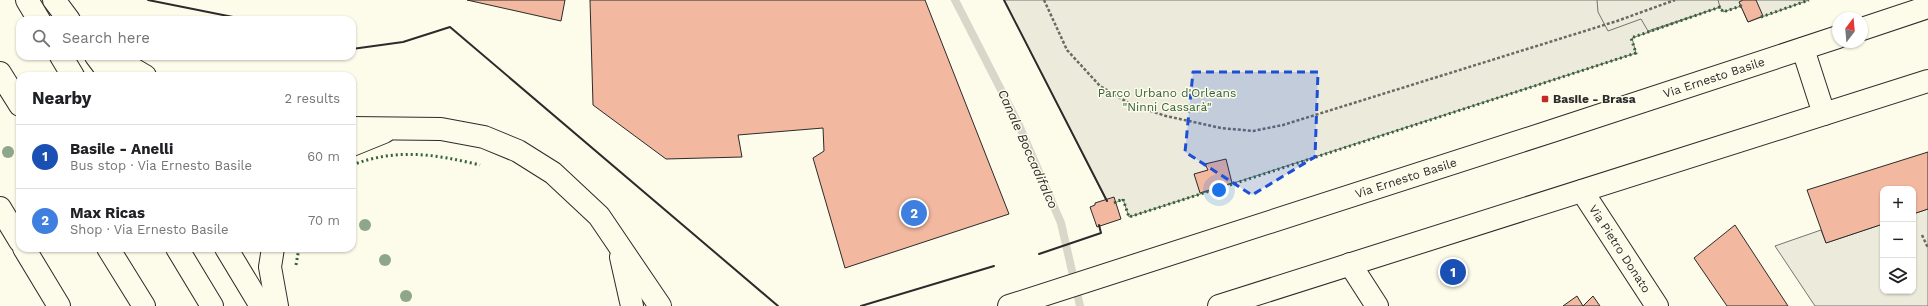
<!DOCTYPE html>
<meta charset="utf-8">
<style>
body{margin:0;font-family:"Work Sans",sans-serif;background:#f2f2f2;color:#202124}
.controls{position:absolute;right:12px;bottom:12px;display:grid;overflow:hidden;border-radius:8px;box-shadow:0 1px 3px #0004}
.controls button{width:36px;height:36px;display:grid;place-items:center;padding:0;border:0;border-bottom:1px solid #e0e0e0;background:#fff;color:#202124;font:20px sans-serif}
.compass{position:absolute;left:1832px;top:12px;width:36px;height:36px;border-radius:50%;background:#fff;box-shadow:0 1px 3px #0004;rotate:16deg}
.you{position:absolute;left:1219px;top:190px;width:14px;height:14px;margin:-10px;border:3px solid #fff;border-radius:50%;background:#1a73e8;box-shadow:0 0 0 6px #1a73e833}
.badge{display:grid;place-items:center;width:26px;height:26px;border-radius:50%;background:#111827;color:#fff;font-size:13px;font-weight:700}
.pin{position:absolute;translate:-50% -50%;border:2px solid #fff;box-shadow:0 1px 4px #0006}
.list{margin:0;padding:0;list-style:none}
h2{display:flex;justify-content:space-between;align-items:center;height:52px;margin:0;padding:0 16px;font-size:17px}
h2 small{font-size:13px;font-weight:400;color:#757577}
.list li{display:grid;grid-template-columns:26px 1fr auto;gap:12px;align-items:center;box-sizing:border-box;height:64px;padding:0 16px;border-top:1px solid #e0e0e0}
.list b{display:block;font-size:15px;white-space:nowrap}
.list p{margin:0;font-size:13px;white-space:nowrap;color:#757577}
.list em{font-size:13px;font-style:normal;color:#757577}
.icon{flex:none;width:22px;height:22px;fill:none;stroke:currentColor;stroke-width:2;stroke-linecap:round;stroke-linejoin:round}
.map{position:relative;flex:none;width:1928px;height:306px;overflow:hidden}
.search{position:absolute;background:#fff;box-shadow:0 1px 3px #0004;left:16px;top:16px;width:340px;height:44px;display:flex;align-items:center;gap:10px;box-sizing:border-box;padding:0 14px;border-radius:12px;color:#757577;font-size:15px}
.panel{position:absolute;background:#fff;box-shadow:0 1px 3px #0004;left:16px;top:72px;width:340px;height:180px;border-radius:12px}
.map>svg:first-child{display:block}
</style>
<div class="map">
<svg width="1928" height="306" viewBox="0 0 1928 306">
<rect width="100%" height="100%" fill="#fdfbea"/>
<!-- green -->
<g fill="#ecebdb" stroke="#74746e">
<polygon points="1004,0 1809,0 1748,22 1741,6 1723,12 1720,7 1632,38 1636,53 1129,217 1123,199 1109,206"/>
<polygon points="1928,209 1928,306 1815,306 1775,246 1821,230 1826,243 1883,224 1883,291 1913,291 1913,214"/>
</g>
<!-- parking -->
<polygon fill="#eceadb" stroke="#74746e" points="1597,0 1718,0 1720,7 1648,31 1641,19 1608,31 1598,12"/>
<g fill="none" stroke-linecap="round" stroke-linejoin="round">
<!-- stream -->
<polyline stroke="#d8d7c9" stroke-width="8" points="955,0 1019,125 1061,223 1080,306"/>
</g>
<!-- building -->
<g fill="#f2b8a0" stroke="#2b2b2b">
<polygon points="467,0 565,0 561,21"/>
<polygon points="590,0 925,0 1009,214 845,268 813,158 824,151 823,128 738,135 742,157 666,159 593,105"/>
<polygon points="1743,0 1756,0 1763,16 1748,22 1739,2"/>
<polygon points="1928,152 1928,209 1913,214 1913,189 1883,189 1883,224 1826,243 1807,190"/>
<polygon points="1226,159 1232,183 1200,193 1194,174 1208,170 1205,164"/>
<polygon points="1114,197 1121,219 1097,227 1090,207 1095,205 1095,203"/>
<polygon points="1735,225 1788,306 1727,306 1694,258"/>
<polygon points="1577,296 1583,306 1563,306"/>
<polygon points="1593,296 1600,306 1583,306"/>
</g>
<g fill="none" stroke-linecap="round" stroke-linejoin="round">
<!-- minor casing -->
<g stroke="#2b2b2b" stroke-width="24">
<g id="minor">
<polyline points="27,0 39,20"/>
<polyline points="54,0 69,20"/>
<polyline points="1803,49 1824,114"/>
<polyline points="61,56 73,76"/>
<polyline points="96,56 111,76"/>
<polyline points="111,56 145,76"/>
<polyline points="352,128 441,129 484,137 518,151 553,173 599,216 660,306"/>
<polyline points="352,145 384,132"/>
<path id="s1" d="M1582,191L1657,306"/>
<polyline points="177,248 212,306"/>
<polyline points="226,248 261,306"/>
<polyline points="273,248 270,267 277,306"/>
<polyline points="621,257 632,306"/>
<polyline points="1350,264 1377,306"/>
</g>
</g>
<!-- major casing -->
<g stroke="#2b2b2b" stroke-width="24">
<g id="major">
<polyline points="1862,29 1928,7"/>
<polyline points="0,73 20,105"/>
<polyline points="0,208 20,241"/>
<polyline points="24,248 59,306"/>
<polyline points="108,248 144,306"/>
<path id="s2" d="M1009,306L1552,131L1838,37"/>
<polyline points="1219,306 1928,81"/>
</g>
</g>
<!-- path -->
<g stroke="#6a6964" stroke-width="2.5" stroke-dasharray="3 2" stroke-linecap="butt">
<polyline points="1044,0 1067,50 1100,86 1132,105 1166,116 1221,128 1253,131 1283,125 1617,21 1675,0"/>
<polyline points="1922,235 1928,248"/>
</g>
<!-- minor -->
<use href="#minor" stroke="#fdfbea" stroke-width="22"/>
<!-- major -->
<use href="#major" stroke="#fdfbea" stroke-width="22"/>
<!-- hedge -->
<g stroke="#34623c" stroke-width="3" stroke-dasharray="2 3" stroke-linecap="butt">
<polyline points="1761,17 1809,0"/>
<path d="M352,165C397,148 434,154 480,165"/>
<polyline points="1230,185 1636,53 1631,38 1720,7 1723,12 1741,6 1742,8"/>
<polyline points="1114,203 1123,199 1129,217 1213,190"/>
<polyline points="296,265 299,248"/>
</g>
<!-- wall -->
<g stroke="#2b2b2b" stroke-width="2">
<polyline points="148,0 248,20"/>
<polyline points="1004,0 1107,201"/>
<polyline points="352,49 403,42 450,27 778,306"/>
<polyline points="1039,254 1101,233 1099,225"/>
<polyline points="861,306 994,266"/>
</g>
</g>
<!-- trees -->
<g fill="#8ea78a">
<circle cx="8" cy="152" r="6"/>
<circle cx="365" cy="225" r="6"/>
<circle cx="385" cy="260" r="6"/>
<circle cx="406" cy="296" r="6"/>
</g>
<!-- marked area -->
<path fill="#1d4ed8" fill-opacity="0.2" stroke="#1d4ed8" stroke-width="3" stroke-dasharray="8 5" stroke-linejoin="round" d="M1193,72H1318L1315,157L1252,195L1185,152Z"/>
<!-- markers -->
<rect fill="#c62828" stroke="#fdfbea" stroke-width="1.5" x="1541" y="95" width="8" height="8" rx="2"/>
<g text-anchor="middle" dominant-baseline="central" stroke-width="3" stroke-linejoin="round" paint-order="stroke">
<!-- street labels -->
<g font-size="12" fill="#2b2b2b" stroke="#fdfbea">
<text stroke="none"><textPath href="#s2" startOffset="741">Via Ernesto Basile</textPath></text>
<text stroke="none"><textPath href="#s2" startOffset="417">Via Ernesto Basile</textPath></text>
<text stroke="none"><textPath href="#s1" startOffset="69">Via Pietro Donato</textPath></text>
</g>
<!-- park labels -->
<g font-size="12" fill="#34623c" stroke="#fdfbea">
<text x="1167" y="93">Parco Urbano d'Orleans<tspan x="1167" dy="14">"Ninni Cassarà"</tspan></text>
</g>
<!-- poi labels -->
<g font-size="12" font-weight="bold" fill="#2b2b2b" stroke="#fdfbea" text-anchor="start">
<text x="1553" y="99">Basile - Brasa</text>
</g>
<!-- water labels -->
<g font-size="13" font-style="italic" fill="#2b2b2b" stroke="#fdfbea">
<text transform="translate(1028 149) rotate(66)">Canale Boccadifalco</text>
</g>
</g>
</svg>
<div class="controls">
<button>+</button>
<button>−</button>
<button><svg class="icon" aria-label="layers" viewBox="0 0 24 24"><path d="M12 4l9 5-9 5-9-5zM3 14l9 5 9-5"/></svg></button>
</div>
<svg class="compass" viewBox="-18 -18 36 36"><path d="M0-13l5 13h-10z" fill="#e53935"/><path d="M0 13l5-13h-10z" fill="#757577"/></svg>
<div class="you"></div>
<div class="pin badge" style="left:1453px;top:272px;background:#1a4fb4">1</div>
<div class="pin badge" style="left:914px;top:213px;background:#3f7fe0">2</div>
<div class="search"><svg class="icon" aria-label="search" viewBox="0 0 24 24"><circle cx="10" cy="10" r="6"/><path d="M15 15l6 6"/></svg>Search here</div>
<section class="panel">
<h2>Nearby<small>2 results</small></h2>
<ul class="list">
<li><span class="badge" style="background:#1a4fb4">1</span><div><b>Basile - Anelli</b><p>Bus stop · Via Ernesto Basile</p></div><em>60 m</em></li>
<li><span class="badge" style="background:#3f7fe0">2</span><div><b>Max Ricas</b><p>Shop · Via Ernesto Basile</p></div><em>70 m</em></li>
</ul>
</section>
</div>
